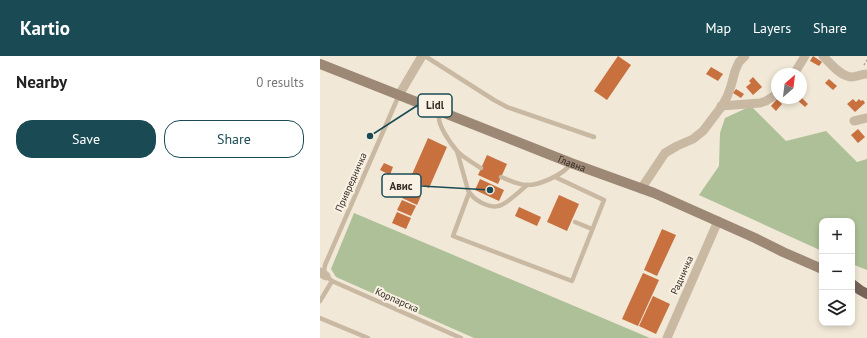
<!DOCTYPE html>
<meta charset="utf-8">
<style>
body{margin:0;font-family:"PT Sans",sans-serif;background:#f6f6f6;color:#222}
.controls{position:absolute;right:12px;bottom:12px;display:grid;overflow:hidden;border-radius:8px;box-shadow:0 2px 6px #0003}
.controls button{width:36px;height:36px;display:grid;place-items:center;padding:0;border:0;border-bottom:1px solid #e0e0e0;background:#fff;color:#222;font:20px sans-serif}
.compass{position:absolute;left:451px;top:12px;width:36px;height:36px;border-radius:50%;background:#fff;box-shadow:0 2px 6px #0003;rotate:28deg}
.list{margin:0;padding:0;list-style:none}
h2{display:flex;justify-content:space-between;align-items:center;height:52px;margin:0;padding:0 16px;font-size:17px}
h2 small{font-size:13px;font-weight:400;color:#767676}
.actions{display:flex;gap:8px;padding:12px 16px}
.actions a{flex:1;padding:9px 0;border:1px solid #1a4b55;border-radius:16px;text-align:center;font-size:14px;color:#1a4b55}
.actions .main{background:#1a4b55;color:#fff}
.icon{flex:none;width:22px;height:22px;fill:none;stroke:currentColor;stroke-width:2;stroke-linecap:round;stroke-linejoin:round}
.map{position:relative;flex:none;width:547px;height:282px;overflow:hidden}
header{display:flex;align-items:center;gap:24px;box-sizing:border-box;height:56px;padding:0 20px;background:#1a4b55;color:#fff}
header strong{font-size:19px}
nav{display:flex;gap:22px;margin-inline-start:auto;font-size:14px}
main{display:flex}
aside{flex:1;background:#fff}
.map>svg:first-child{display:block}
</style>
<header>
<strong>Kartio</strong>
<nav><a>Map</a><a>Layers</a><a>Share</a></nav>
</header>
<main>
<aside>
<h2>Nearby<small>0 results</small></h2>
<ul class="list">
</ul>
<div class="actions"><a class="main">Save</a><a>Share</a></div>
</aside>
<div class="map">
<svg width="547" height="282" viewBox="0 0 547 282">
<rect width="100%" height="100%" fill="#f1e8d7"/>
<!-- green -->
<g fill="#adc097">
<polygon points="431,50 466,85 506,75 537,106 547,103 547,214 532,208 532,165 502,165 502,195 379,139 399,110 400,77 405,62"/>
<polygon points="34,157 330,282 154,282 16,221 11,213"/>
</g>
<!-- building -->
<g fill="#c8703e">
<polygon points="298,0 311,9 287,44 274,35"/>
<polygon points="493,0 502,6 499,10 490,5"/>
<polygon points="391,11 403,18 398,25 386,18"/>
<polygon points="433,21 442,31 433,39 426,31 431,27 429,25"/>
<polygon points="509,23 517,30 513,34 505,27"/>
<polygon points="416,33 424,38 421,42 413,37"/>
<polygon points="477,42 482,42 488,48 485,51 476,43"/>
<polygon points="457,43 462,48 456,55 451,50"/>
<polygon points="533,43 536,46 539,43 541,45 543,44 545,47 535,56 527,48"/>
<polygon points="538,73 545,81 538,87 531,79"/>
<polygon points="108,82 127,91 109,132 100,128 97,137 86,132"/>
<polygon points="167,99 187,108 178,128 158,119"/>
<polygon points="64,107 73,111 70,119 60,114"/>
<polygon points="160,123 184,134 179,145 155,134"/>
<polygon points="86,133 101,140 97,149 82,142"/>
<polygon points="239,139 259,148 247,175 227,166"/>
<polygon points="82,144 96,150 91,160 77,154"/>
<polygon points="199,151 221,161 217,170 195,160"/>
<polygon points="77,156 91,162 86,173 72,167"/>
<polygon points="342,173 356,179 337,220 324,214"/>
<polygon points="323,217 339,224 318,270 302,263"/>
<polygon points="333,240 350,248 336,278 319,270"/>
</g>
<g fill="none" stroke-linecap="round" stroke-linejoin="round">
<!-- path -->
<polyline stroke="#b5a38d" stroke-width="1.5" stroke-dasharray="2 2" stroke-linecap="butt" points="544,9 547,4"/>
<!-- lane -->
<g stroke="#c9b9a3" stroke-width="4.5">
<polyline points="105,0 174,44 187,51 274,81"/>
<path d="M79,39L5,209C3,217 5,219 12,225L141,282"/>
<path d="M120,55C119,58 119,59 119,62C119,71 131,88 137,95C144,102 153,107 161,112"/>
<path d="M137,95L148,134C151,140 156,144 162,147C167,149 173,152 178,150C186,149 200,135 207,129"/>
<path d="M181,121C189,124 196,128 205,129C218,130 244,119 251,107"/>
<polyline points="149,137 133,180 252,225 284,144 235,121"/>
<polyline points="255,166 272,173"/>
<polyline points="0,245 12,225"/>
<polyline points="0,262 48,282"/>
</g>
<!-- street -->
<g stroke="#c9b9a3" stroke-width="9">
<path d="M503,0C510,7 520,20 531,21C536,21 542,18 547,18"/>
<polyline points="474,18 485,0"/>
<polyline points="79,39 102,0"/>
<polyline points="401,50 440,47 446,45 457,38"/>
<polyline points="534,65 547,62"/>
<polyline points="321,133 345,97 357,90 373,83 383,75 402,50 407,41 411,30 415,15 419,6 425,0"/>
<polyline points="0,216 6,220"/>
<polyline points="347,282 398,165"/>
</g>
<!-- secondary -->
<path stroke="#9c8875" stroke-width="10" id="s1" d="M0,8L251,107L334,137L435,182L463,196L502,213"/>
<!-- primary -->
<polyline stroke="#766456" stroke-width="10" points="532,228 540,234 547,238"/>
</g>
<g text-anchor="middle" dominant-baseline="central" stroke-width="4" stroke-linejoin="round" paint-order="stroke">
<!-- street labels -->
<g font-size="10" fill="#342b25" stroke="#f9f1e3">
<text stroke="none"><textPath href="#s1" startOffset="271">Главна</textPath></text>
<text transform="translate(31 126) rotate(-66)">Привредничка</text>
<text transform="translate(362 219) rotate(-66)">Радничка</text>
<text transform="translate(77 244) rotate(24)">Корпарска</text>
</g>
</g>
<!-- callouts -->
<path fill="none" stroke="#1a4b55" stroke-width="1.5" d="M50 80L98 49M170 134L101 130"/>
<g fill="#1a4b55" stroke="#f9f1e3" stroke-width="1.5">
<circle cx="50" cy="80" r="4"/>
<circle cx="170" cy="134" r="4"/>
</g>
<g fill="#f9f1e3" stroke="#1a4b55" stroke-width="1.5">
<rect x="98" y="38" width="34" height="23" rx="4"/>
<rect x="62" y="118" width="39" height="23" rx="4"/>
</g>
<g font-size="11" text-anchor="middle" font-weight="bold" fill="#342b25">
<text x="115" y="53">Lidl</text>
<text x="81" y="134">Авис</text>
</g>
</svg>
<div class="controls">
<button>+</button>
<button>−</button>
<button><svg class="icon" aria-label="layers" viewBox="0 0 24 24"><path d="M12 4l9 5-9 5-9-5zM3 14l9 5 9-5"/></svg></button>
</div>
<svg class="compass" viewBox="-18 -18 36 36"><path d="M0-13l5 13h-10z" fill="#e53935"/><path d="M0 13l5-13h-10z" fill="#767676"/></svg>
</div>
</main>
